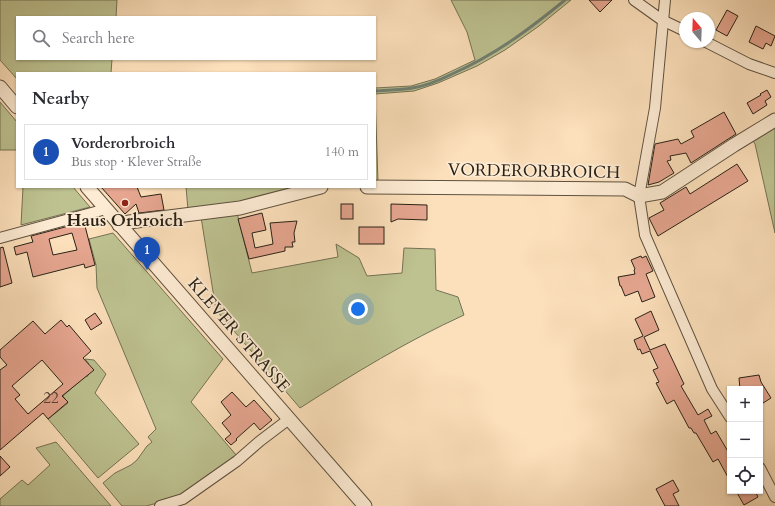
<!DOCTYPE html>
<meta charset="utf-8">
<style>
body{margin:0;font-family:Cardo,serif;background:#f7f7f7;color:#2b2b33}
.controls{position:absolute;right:12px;bottom:12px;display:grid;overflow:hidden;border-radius:0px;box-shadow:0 1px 3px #0004}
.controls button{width:36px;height:36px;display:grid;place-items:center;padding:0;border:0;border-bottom:1px solid #e1e1e2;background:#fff;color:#2b2b33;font:20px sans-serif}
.compass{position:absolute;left:679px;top:12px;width:36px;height:36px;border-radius:50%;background:#fff;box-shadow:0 1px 3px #0004;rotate:341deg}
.you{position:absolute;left:358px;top:309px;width:14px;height:14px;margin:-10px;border:3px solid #fff;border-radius:50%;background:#1a73e8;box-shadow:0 0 0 6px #1a73e833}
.badge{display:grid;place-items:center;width:26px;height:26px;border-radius:50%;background:#0b8043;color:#fff;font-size:13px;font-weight:700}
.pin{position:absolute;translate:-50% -33px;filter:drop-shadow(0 1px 2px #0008)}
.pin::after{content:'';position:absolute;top:21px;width:14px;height:12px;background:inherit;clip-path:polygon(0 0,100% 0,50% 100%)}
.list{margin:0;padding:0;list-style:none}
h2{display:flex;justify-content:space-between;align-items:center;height:52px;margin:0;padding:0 16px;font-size:17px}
h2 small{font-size:13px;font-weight:400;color:#7c7c81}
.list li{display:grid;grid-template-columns:26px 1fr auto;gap:12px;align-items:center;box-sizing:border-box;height:56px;margin:0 8px 8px;padding:0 8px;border:1px solid #e1e1e2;border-radius:0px}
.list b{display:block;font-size:15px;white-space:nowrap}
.list p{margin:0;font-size:13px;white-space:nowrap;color:#7c7c81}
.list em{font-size:13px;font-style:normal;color:#7c7c81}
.icon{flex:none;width:22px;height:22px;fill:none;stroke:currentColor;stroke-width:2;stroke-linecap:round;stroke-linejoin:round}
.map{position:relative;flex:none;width:775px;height:506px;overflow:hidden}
.search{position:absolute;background:#fff;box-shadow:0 1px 3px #0004;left:16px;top:16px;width:360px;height:44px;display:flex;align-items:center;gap:10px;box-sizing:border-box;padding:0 14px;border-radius:0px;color:#7c7c81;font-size:15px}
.panel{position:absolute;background:#fff;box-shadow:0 1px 3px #0004;left:16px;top:72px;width:360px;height:116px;border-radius:0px}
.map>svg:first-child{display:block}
</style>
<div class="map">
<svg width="775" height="506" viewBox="0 0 775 506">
<rect width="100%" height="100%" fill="#fce0bb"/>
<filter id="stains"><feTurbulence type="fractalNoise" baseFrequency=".005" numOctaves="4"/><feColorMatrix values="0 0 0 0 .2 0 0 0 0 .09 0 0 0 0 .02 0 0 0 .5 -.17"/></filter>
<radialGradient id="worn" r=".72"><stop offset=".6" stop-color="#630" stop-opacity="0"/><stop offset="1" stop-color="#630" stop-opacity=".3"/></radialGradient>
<!-- green -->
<g fill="#bec291" stroke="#747254">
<polygon points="0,0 117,0 116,17 17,17 17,59 112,59 111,73 17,73 17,79 0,60"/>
<polygon points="451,0 571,0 539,26 505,50 477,66 438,83 414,91 375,94 378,183 375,183 375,88 411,86 435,79 475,60 467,32"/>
<polygon points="0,102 17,122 17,150 0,150"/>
<polygon points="775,123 775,233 755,144 751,138"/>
<polygon points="23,187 73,187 90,207 21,225"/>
<polygon points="186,187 305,187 235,205 188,210"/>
<path d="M237,213L252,273L338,257L336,244L359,258L367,276L402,273L404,248L435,249L436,290L458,297L464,315C407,341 353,374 300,408L216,310L201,217Z"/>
<polygon points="113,233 223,359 191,402 237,456 184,496 146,506 122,506 103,483 115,473 131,465 137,460 147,446 152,442 148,437 156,429 97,288 96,265 89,239"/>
<polygon points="85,359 94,360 106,374 95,393 139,444 98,478 48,419 68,403 63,396 84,377 88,376 86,367 89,364"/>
<polygon points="56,442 111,506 0,506 0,499 22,480 28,485 50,465 36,448"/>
</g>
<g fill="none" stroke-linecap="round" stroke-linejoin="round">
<!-- stream -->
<path stroke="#707f72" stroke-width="3" d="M375,91C387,90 400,90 412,88C426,86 440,80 452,74C496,54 527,31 565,0"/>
</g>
<!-- building -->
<g fill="#e6a690" stroke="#292116" fill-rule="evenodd">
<polygon points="589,0 612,0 600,12"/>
<polygon points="727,10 738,16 727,36 716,30"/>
<polygon points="756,26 775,36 771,46 766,43 763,49 749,42"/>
<polygon points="767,90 771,97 765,101 767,105 753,114 747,103 761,95 760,94"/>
<polygon points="724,112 736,134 691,163 686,153 670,156 671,160 667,161 674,173 659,182 648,185 655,144 678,139 681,144 694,137 691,131"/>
<polygon points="737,164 748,181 658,236 649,218 664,210 660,203 686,187 690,194"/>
<polygon points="101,187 137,187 141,197 161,194 164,210 139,213 136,204 125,214"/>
<rect x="341" y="204" width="12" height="15"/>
<polygon points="391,204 427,205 427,220 398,219 391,222"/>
<polygon points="262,213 266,230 252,233 255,248 273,244 270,223 297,221 294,233 295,242 292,242 293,247 285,247 285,251 249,259 238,219"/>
<path d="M84,222L95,265L85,268L84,264L33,277L27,252L16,255L14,247L33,242L31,236ZM72,233L77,250L53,255L49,239Z"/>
<rect x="359" y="227" width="25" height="17"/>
<polygon points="3,247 12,283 0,287 0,248"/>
<polygon points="641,256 642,258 646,256 653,271 646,274 655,297 642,302 638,291 625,296 621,286 620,286 618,277 635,274 634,270 635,269 631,260"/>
<polygon points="651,311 659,330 644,337 650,350 665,344 684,384 681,386 698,415 708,409 712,416 704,420 711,434 716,431 730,455 730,481 718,459 713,462 696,433 694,433 691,428 689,428 674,400 667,404 656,383 659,382 653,370 658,368 650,351 642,354 640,349 638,350 634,340 643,336 635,319"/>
<polygon points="95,313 102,323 91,330 85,320"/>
<path d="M61,320L67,327L69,325L91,351L83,358L94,370L62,396L68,402L48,419L43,413L0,450V370L7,365L0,357V350L33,321L45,334ZM42,360L63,384L28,414L15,399L20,395L12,386Z"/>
<polygon points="759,375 761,382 771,398 760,405 760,389 749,389 748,387 740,389 739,378"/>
<polygon points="232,392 246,407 254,400 272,420 260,430 254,423 236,439 237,440 231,445 225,439 231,434 222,423 231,415 221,402"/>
<polygon points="0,456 10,467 0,476"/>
<polygon points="673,480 679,491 673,494 679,506 665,506 656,489"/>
<polygon points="736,491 755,491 758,497 744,505"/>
</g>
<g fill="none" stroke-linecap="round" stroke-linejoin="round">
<!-- minor casing -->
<g stroke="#5e513f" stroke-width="12">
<g id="minor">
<polyline points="634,0 662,20 685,31"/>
<polyline points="665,0 655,108 639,196 645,235 712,389 730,417"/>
<polyline points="706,42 749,64 775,73"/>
<polyline points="0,238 106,209"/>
<polyline points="760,468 775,497"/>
<polyline points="160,506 183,499 237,461 260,441 289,419"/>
</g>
</g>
<!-- tertiary casing -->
<g stroke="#5e513f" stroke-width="15">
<g id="tertiary">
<polyline points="0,87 17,107"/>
<polyline points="87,187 365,506"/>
<polyline points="367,187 625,189 639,196 662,192 734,145 775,120"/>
<polyline points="119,225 129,222 240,208 321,187"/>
</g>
</g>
<!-- minor -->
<use href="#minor" stroke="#fdebd3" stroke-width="10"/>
<!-- tertiary -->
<use href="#tertiary" stroke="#fdebd3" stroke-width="13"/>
</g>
<!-- markers -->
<circle fill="#8f2418" stroke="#fdebd3" stroke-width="1.5" cx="125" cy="203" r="4"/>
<g text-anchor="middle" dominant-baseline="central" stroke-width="3.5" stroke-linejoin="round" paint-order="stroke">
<!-- number labels -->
<g font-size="15" fill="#584234">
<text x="51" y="398">22</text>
</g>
<!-- street labels -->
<g font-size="17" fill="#292116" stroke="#fdebd3">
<text transform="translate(534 171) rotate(1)">VORDERORBROICH</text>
<text transform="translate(239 335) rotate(49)">KLEVER STRASSE</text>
</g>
<!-- poi labels -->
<g font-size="17" font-weight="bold" fill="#292116" stroke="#fdebd3">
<text x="125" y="220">Haus Orbroich</text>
</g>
</g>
<rect width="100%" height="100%" filter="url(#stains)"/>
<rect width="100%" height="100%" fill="url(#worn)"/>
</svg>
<div class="controls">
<button>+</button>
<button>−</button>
<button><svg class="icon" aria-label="locate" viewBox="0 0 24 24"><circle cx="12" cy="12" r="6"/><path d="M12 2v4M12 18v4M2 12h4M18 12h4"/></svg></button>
</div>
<svg class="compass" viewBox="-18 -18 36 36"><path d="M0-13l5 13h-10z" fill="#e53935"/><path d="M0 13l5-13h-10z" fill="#7c7c81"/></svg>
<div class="you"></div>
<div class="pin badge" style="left:147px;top:270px;background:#1a4fb4">1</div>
<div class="search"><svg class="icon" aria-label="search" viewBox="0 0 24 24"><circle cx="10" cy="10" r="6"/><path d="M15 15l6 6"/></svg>Search here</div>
<section class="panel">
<h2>Nearby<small></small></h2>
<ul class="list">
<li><span class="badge" style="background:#1a4fb4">1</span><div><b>Vorderorbroich</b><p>Bus stop · Klever Straße</p></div><em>140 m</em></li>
</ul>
</section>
</div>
